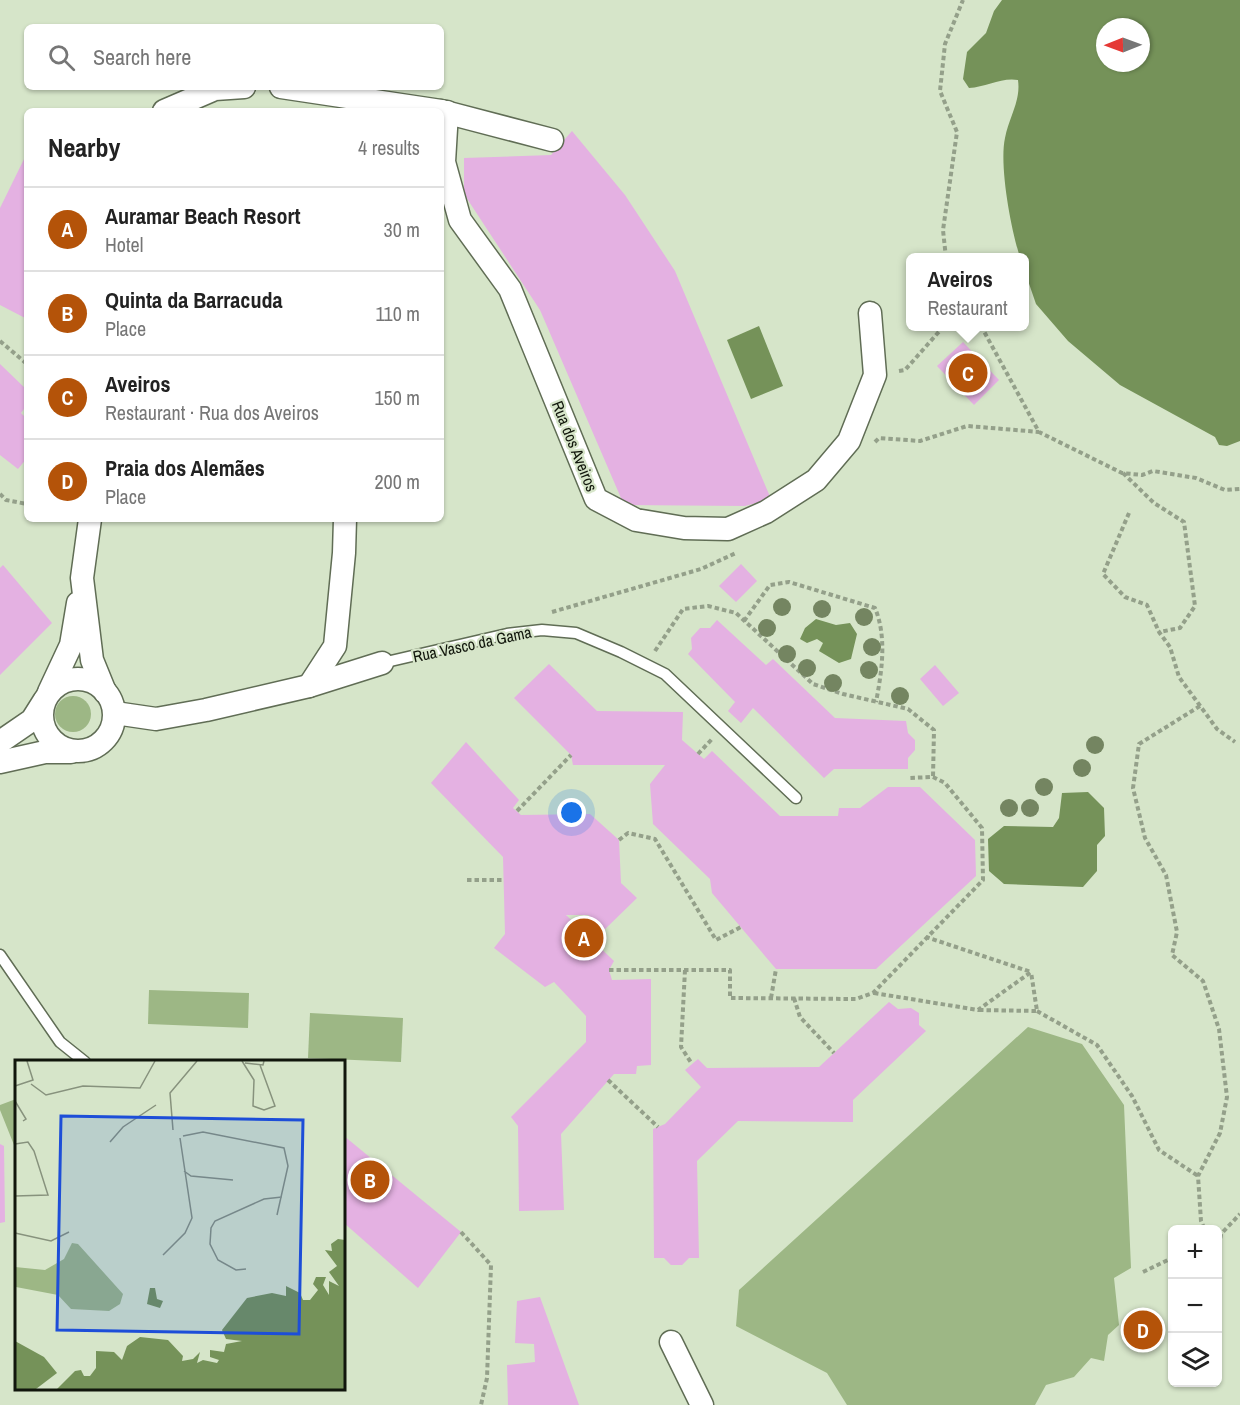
<!DOCTYPE html>
<meta charset="utf-8">
<style>
body{margin:0;font-family:"Archivo Narrow",sans-serif;background:#f6f6f6;color:#222}
.controls{position:absolute;right:18px;bottom:18px;display:grid;overflow:hidden;border-radius:9px;box-shadow:0 2px 4px #0004}
.controls button{width:54px;height:54px;display:grid;place-items:center;padding:0;border:0;border-bottom:2px solid #e0e0e0;background:#fff;color:#222;font:30px sans-serif}
.compass{position:absolute;left:1096px;top:18px;width:54px;height:54px;border-radius:50%;background:#fff;box-shadow:0 2px 4px #0004;rotate:269deg}
.you{position:absolute;left:572px;top:813px;width:21px;height:21px;margin:-15px;border:4px solid #fff;border-radius:50%;background:#1a73e8;box-shadow:0 0 0 9px #1a73e833}
.badge{display:grid;place-items:center;width:39px;height:39px;border-radius:50%;background:#b45309;color:#fff;font-size:20px;font-weight:700}
.pin{position:absolute;translate:-50% -50%;border:3px solid #fff;box-shadow:0 2px 6px #0006}
.popup{position:absolute;left:906px;top:253px;width:123px;height:78px;box-sizing:border-box;display:grid;place-content:center;border-radius:9px;background:#fff;filter:drop-shadow(0 2px 4px #0005);font-size:20px;white-space:nowrap;color:#767676}
.popup b{font-size:22px;color:#222}
.popup::after{content:'';position:absolute;left:50%;top:100%;margin-left:-12px;border:12px solid transparent;border-top-color:#fff}
.list{margin:0;padding:0;list-style:none}
h2{display:flex;justify-content:space-between;align-items:center;height:78px;margin:0;padding:0 24px;font-size:26px}
h2 small{font-size:20px;font-weight:400;color:#767676}
.list li{display:grid;grid-template-columns:39px 1fr auto;gap:18px;align-items:center;box-sizing:border-box;height:84px;padding:0 24px;border-top:2px solid #e0e0e0}
.list b{display:block;font-size:22px;white-space:nowrap}
.list p{margin:0;font-size:20px;white-space:nowrap;color:#767676}
.list em{font-size:20px;font-style:normal;color:#767676}
.icon{flex:none;width:33px;height:33px;fill:none;stroke:currentColor;stroke-width:2;stroke-linecap:round;stroke-linejoin:round}
.map{position:relative;flex:none;width:1240px;height:1405px;overflow:hidden}
.search{position:absolute;background:#fff;box-shadow:0 2px 4px #0004;left:24px;top:24px;width:420px;height:66px;display:flex;align-items:center;gap:15px;box-sizing:border-box;padding:0 21px;border-radius:9px;color:#767676;font-size:22px}
.panel{position:absolute;background:#fff;box-shadow:0 2px 4px #0004;left:24px;top:108px;width:420px;height:414px;border-radius:9px}
.map>svg:first-child{display:block}
</style>
<div class="map">
<svg width="1240" height="1405" viewBox="0 0 1240 1405">
<rect width="100%" height="100%" fill="#d6e5c9"/>
<!-- green -->
<g fill="#9db785">
<circle cx="73" cy="714" r="18"/>
<polygon points="149,990 249,993 248,1028 148,1024"/>
<polygon points="310,1013 403,1018 401,1062 308,1058"/>
<polygon points="1028,1027 1082,1044 1124,1105 1131,1268 1114,1278 1119,1325 1108,1335 1104,1361 1091,1358 1074,1377 1046,1385 1035,1405 847,1405 827,1373 736,1326 739,1290"/>
<polygon points="16,1099 16,1098 16,1150 0,1110 0,1105"/>
</g>
<!-- water -->
<g fill="#759259" fill-rule="evenodd">
<path d="M1002,0H1240V441L1227,446L1219,445L1215,437L1120,385L1068,341L1036,304L1025,272V258L1020,257C1011,230 999,165 1005,138C1009,117 1021,101 1018,80C1002,77 986,87 969,88L963,79L967,52L986,33L994,11ZM1105,27H1141V63H1105Z"/>
<polygon points="759,326 783,386 751,399 727,340"/>
<polygon points="816,619 836,625 850,623 857,634 851,659 839,663 819,651 823,643 817,639 807,643 800,639 805,628"/>
<polygon points="1088,792 1104,808 1105,836 1097,845 1097,871 1083,887 1004,884 989,871 988,839 1004,826 1053,827 1059,818 1062,793"/>
</g>
<!-- building -->
<g fill="#e4b1e2">
<polygon points="572,131 625,195 675,271 771,499 745,506 624,505 540,310 464,194 464,158 551,155"/>
<polygon points="27,153 27,319 0,305 0,208"/>
<polygon points="963,342 999,380 974,405 937,366"/>
<polygon points="0,364 27,390 27,405 21,413 27,419 27,458 18,469 0,455"/>
<polygon points="741,564 757,581 736,602 719,586"/>
<polygon points="3,565 52,623 0,675 0,568"/>
<polygon points="717,620 766,665 773,659 835,718 906,721 908,733 915,740 915,750 908,758 908,769 834,769 824,778 753,708 741,723 728,711 735,702 688,654 692,649 691,638 700,628 710,628"/>
<polygon points="549,664 597,711 683,712 682,740 704,759 712,751 780,816 838,816 839,808 860,808 888,787 920,787 975,840 976,876 876,969 776,969 712,893 710,879 653,824 650,784 665,765 573,765 571,755 514,698"/>
<polygon points="935,665 959,693 943,706 920,679"/>
<polygon points="466,742 519,800 513,808 521,815 590,814 619,840 621,883 637,898 598,936 580,919 590,915 566,915 614,961 609,970 612,980 651,979 651,1065 637,1066 636,1074 614,1074 561,1134 564,1210 519,1211 518,1126 511,1117 586,1042 586,1016 554,982 545,987 494,948 505,934 503,857 431,783"/>
<polygon points="889,1002 898,1009 911,1008 919,1013 919,1025 926,1031 853,1100 853,1122 738,1121 697,1161 699,1258 689,1258 682,1265 671,1265 664,1258 654,1258 653,1129 665,1124 701,1087 685,1070 698,1059 707,1068 819,1067"/>
<polygon points="344,1136 461,1232 418,1288 344,1223"/>
<polygon points="0,1144 4,1146 5,1222 0,1223"/>
<polygon points="540,1297 579,1405 508,1405 507,1365 535,1362 534,1344 515,1343 517,1301"/>
</g>
<g fill="none" stroke-linecap="round" stroke-linejoin="round">
<!-- service casing -->
<g stroke="#606d55" stroke-width="13">
<g id="service">
<polyline points="382,663 507,634 542,630 576,633 621,652 665,674 796,798"/>
<polyline points="0,955 60,1042 85,1062"/>
</g>
</g>
<!-- minor casing -->
<g stroke="#606d55" stroke-width="25">
<g id="minor">
<polyline points="281,87 441,111"/>
<polyline points="164,111 215,89 244,87"/>
<polyline points="441,111 552,140"/>
<polyline points="447,112 444,162 460,220 510,289 596,499 636,520 684,528 728,529 766,512 816,480 849,441 875,375 870,313"/>
<polyline points="90,519 82,578 92,660 105,692"/>
<circle cx="78" cy="715" r="36"/>
<polyline points="309,686 335,646 344,553 345,519"/>
<polyline points="49,692 71,645 78,603"/>
<polyline points="115,713 156,719 206,710 309,686 382,663"/>
<polyline points="0,742 32,720 44,701"/>
<polyline points="0,762 45,752 71,752"/>
<polyline points="671,1342 702,1405"/>
</g>
</g>
<!-- path -->
<g stroke="#94a08a" stroke-width="4" stroke-dasharray="4.5 3" stroke-linecap="butt">
<polyline points="946,258 943,230 957,132 940,91 945,44 963,0"/>
<polyline points="981,326 1039,432 1122,473 1142,475 1153,471 1196,478 1225,490 1240,489"/>
<polyline points="0,341 27,364"/>
<polyline points="899,371 905,370 944,326"/>
<polyline points="875,442 879,438 920,441 967,426 1039,432"/>
<polyline points="1123,473 1154,503 1184,522 1195,606 1180,628 1159,632"/>
<polyline points="0,494 6,500 27,504"/>
<polyline points="1129,513 1103,574 1125,597 1147,605 1159,632 1170,647 1179,677 1217,729 1235,742"/>
<polyline points="552,612 701,569 736,553"/>
<path d="M744,621L770,585L789,582L875,608C887,637 882,671 876,702"/>
<polyline points="655,651 683,609 708,606 736,613 813,684 843,694 908,709 934,730 933,777"/>
<polyline points="1200,706 1139,744 1133,788 1145,838 1166,875 1177,932 1172,955 1203,981 1219,1029 1227,1097 1220,1133 1198,1176 1201,1221 1205,1230"/>
<polyline points="698,754 712,739"/>
<polyline points="517,811 571,755"/>
<polyline points="619,840 628,833 655,839 716,940 741,927"/>
<polyline points="467,880 504,880"/>
<polyline points="609,970 730,970 730,998 856,999 873,993 983,880 982,828 945,783 933,777 908,778"/>
<polyline points="685,970 681,1047 692,1064"/>
<polyline points="874,993 978,1010 1031,972 926,937"/>
<polyline points="771,998 776,969"/>
<polyline points="794,998 800,1017 834,1053"/>
<polyline points="979,1010 1037,1011 1031,972"/>
<polyline points="1037,1011 1097,1045 1132,1096 1159,1150 1198,1176"/>
<polyline points="608,1080 658,1127"/>
<polyline points="461,1232 491,1265 487,1378 481,1405"/>
<polyline points="1218,1253 1221,1234 1240,1214"/>
<polyline points="1143,1272 1172,1258"/>
</g>
<!-- service -->
<use href="#service" stroke="#fff" stroke-width="10"/>
<!-- minor -->
<use href="#minor" stroke="#fff" stroke-width="22"/>
</g>
<!-- trees -->
<g fill="#748561">
<circle cx="782" cy="607" r="9"/>
<circle cx="822" cy="609" r="9"/>
<circle cx="864" cy="617" r="9"/>
<circle cx="767" cy="628" r="9"/>
<circle cx="872" cy="647" r="9"/>
<circle cx="787" cy="654" r="9"/>
<circle cx="807" cy="668" r="9"/>
<circle cx="869" cy="670" r="9"/>
<circle cx="833" cy="683" r="9"/>
<circle cx="900" cy="696" r="9"/>
<circle cx="1095" cy="745" r="9"/>
<circle cx="1082" cy="768" r="9"/>
<circle cx="1044" cy="787" r="9"/>
<circle cx="1009" cy="808" r="9"/>
<circle cx="1030" cy="808" r="9"/>
</g>
<g text-anchor="middle" dominant-baseline="central" stroke-width="4.5" stroke-linejoin="round" paint-order="stroke">
<!-- street labels -->
<g font-size="16" fill="#11160c" stroke="#d6e5c9">
<text transform="translate(575 446) rotate(68)">Rua dos Aveiros</text>
<text transform="translate(472 644) rotate(-12)">Rua Vasco da Gama</text>
</g>
</g>
<!-- overview -->
<g transform="translate(15 1060)">
<rect width="330" height="330" fill="#d6e5c9"/>
<path d="M57,183L63,184L108,234L105,244L94,251L56,249L43,235L1,227L0,207L30,210L49,199Z" fill="#9db785"/>
<path d="M323,179L330,180V329H42L60,311L66,310L69,316H75L81,308V291L99,292L107,300L112,286L125,277L153,280L168,296L167,301L178,299L185,292L182,303L188,300L202,303L204,300L195,297V290L209,292L211,284L227,281L211,279L207,270L232,238L257,233L271,236V226L285,233L288,240H295L303,230L298,224L301,217H311L308,225L314,235V221L324,226L314,212L322,206L310,190L317,191L316,184ZM135,228H140L142,239L148,241L145,248L132,244ZM0,281L29,297L42,313L21,329H0Z" fill="#759259"/>
<path fill="none" stroke="#87927d" stroke-width="1.5" d="M227,1L239,20L238,46L249,50L260,46L245,5M230,3L248,5L249,1M16,24L31,35L68,26L125,28L140,1M0,26L18,20L12,1M0,41L11,59L8,61M158,70L155,33L182,1M168,76L188,72L269,88L273,106L262,155M95,82L108,67L141,45M0,84L13,82L19,91L33,135L0,136M169,111L176,116L218,120M0,173L36,181L54,172M148,195L170,173L177,158L165,78M231,209L221,210L203,200L195,184L196,168L200,161L249,139L267,137"/>
<path fill="#1d4ed8" fill-opacity="0.15" stroke="#1d4ed8" stroke-width="3" d="M46,56L288,60L284,274L42,270Z"/>
<rect width="330" height="330" fill="none" stroke="#11160c" stroke-width="3"/>
</g>
</svg>
<div class="controls">
<button>+</button>
<button>−</button>
<button><svg class="icon" aria-label="layers" viewBox="0 0 24 24"><path d="M12 4l9 5-9 5-9-5zM3 14l9 5 9-5"/></svg></button>
</div>
<svg class="compass" viewBox="-18 -18 36 36"><path d="M0-13l5 13h-10z" fill="#e53935"/><path d="M0 13l5-13h-10z" fill="#767676"/></svg>
<div class="you"></div>
<div class="pin badge" style="left:584px;top:938px">A</div>
<div class="pin badge" style="left:370px;top:1180px">B</div>
<div class="pin badge" style="left:968px;top:373px">C</div>
<div class="popup"><b>Aveiros</b>Restaurant</div>
<div class="pin badge" style="left:1143px;top:1330px">D</div>
<div class="search"><svg class="icon" aria-label="search" viewBox="0 0 24 24"><circle cx="10" cy="10" r="6"/><path d="M15 15l6 6"/></svg>Search here</div>
<section class="panel">
<h2>Nearby<small>4 results</small></h2>
<ul class="list">
<li><span class="badge">A</span><div><b>Auramar Beach Resort</b><p>Hotel</p></div><em>30 m</em></li>
<li><span class="badge">B</span><div><b>Quinta da Barracuda</b><p>Place</p></div><em>110 m</em></li>
<li><span class="badge">C</span><div><b>Aveiros</b><p>Restaurant · Rua dos Aveiros</p></div><em>150 m</em></li>
<li><span class="badge">D</span><div><b>Praia dos Alemães</b><p>Place</p></div><em>200 m</em></li>
</ul>
</section>
</div>
